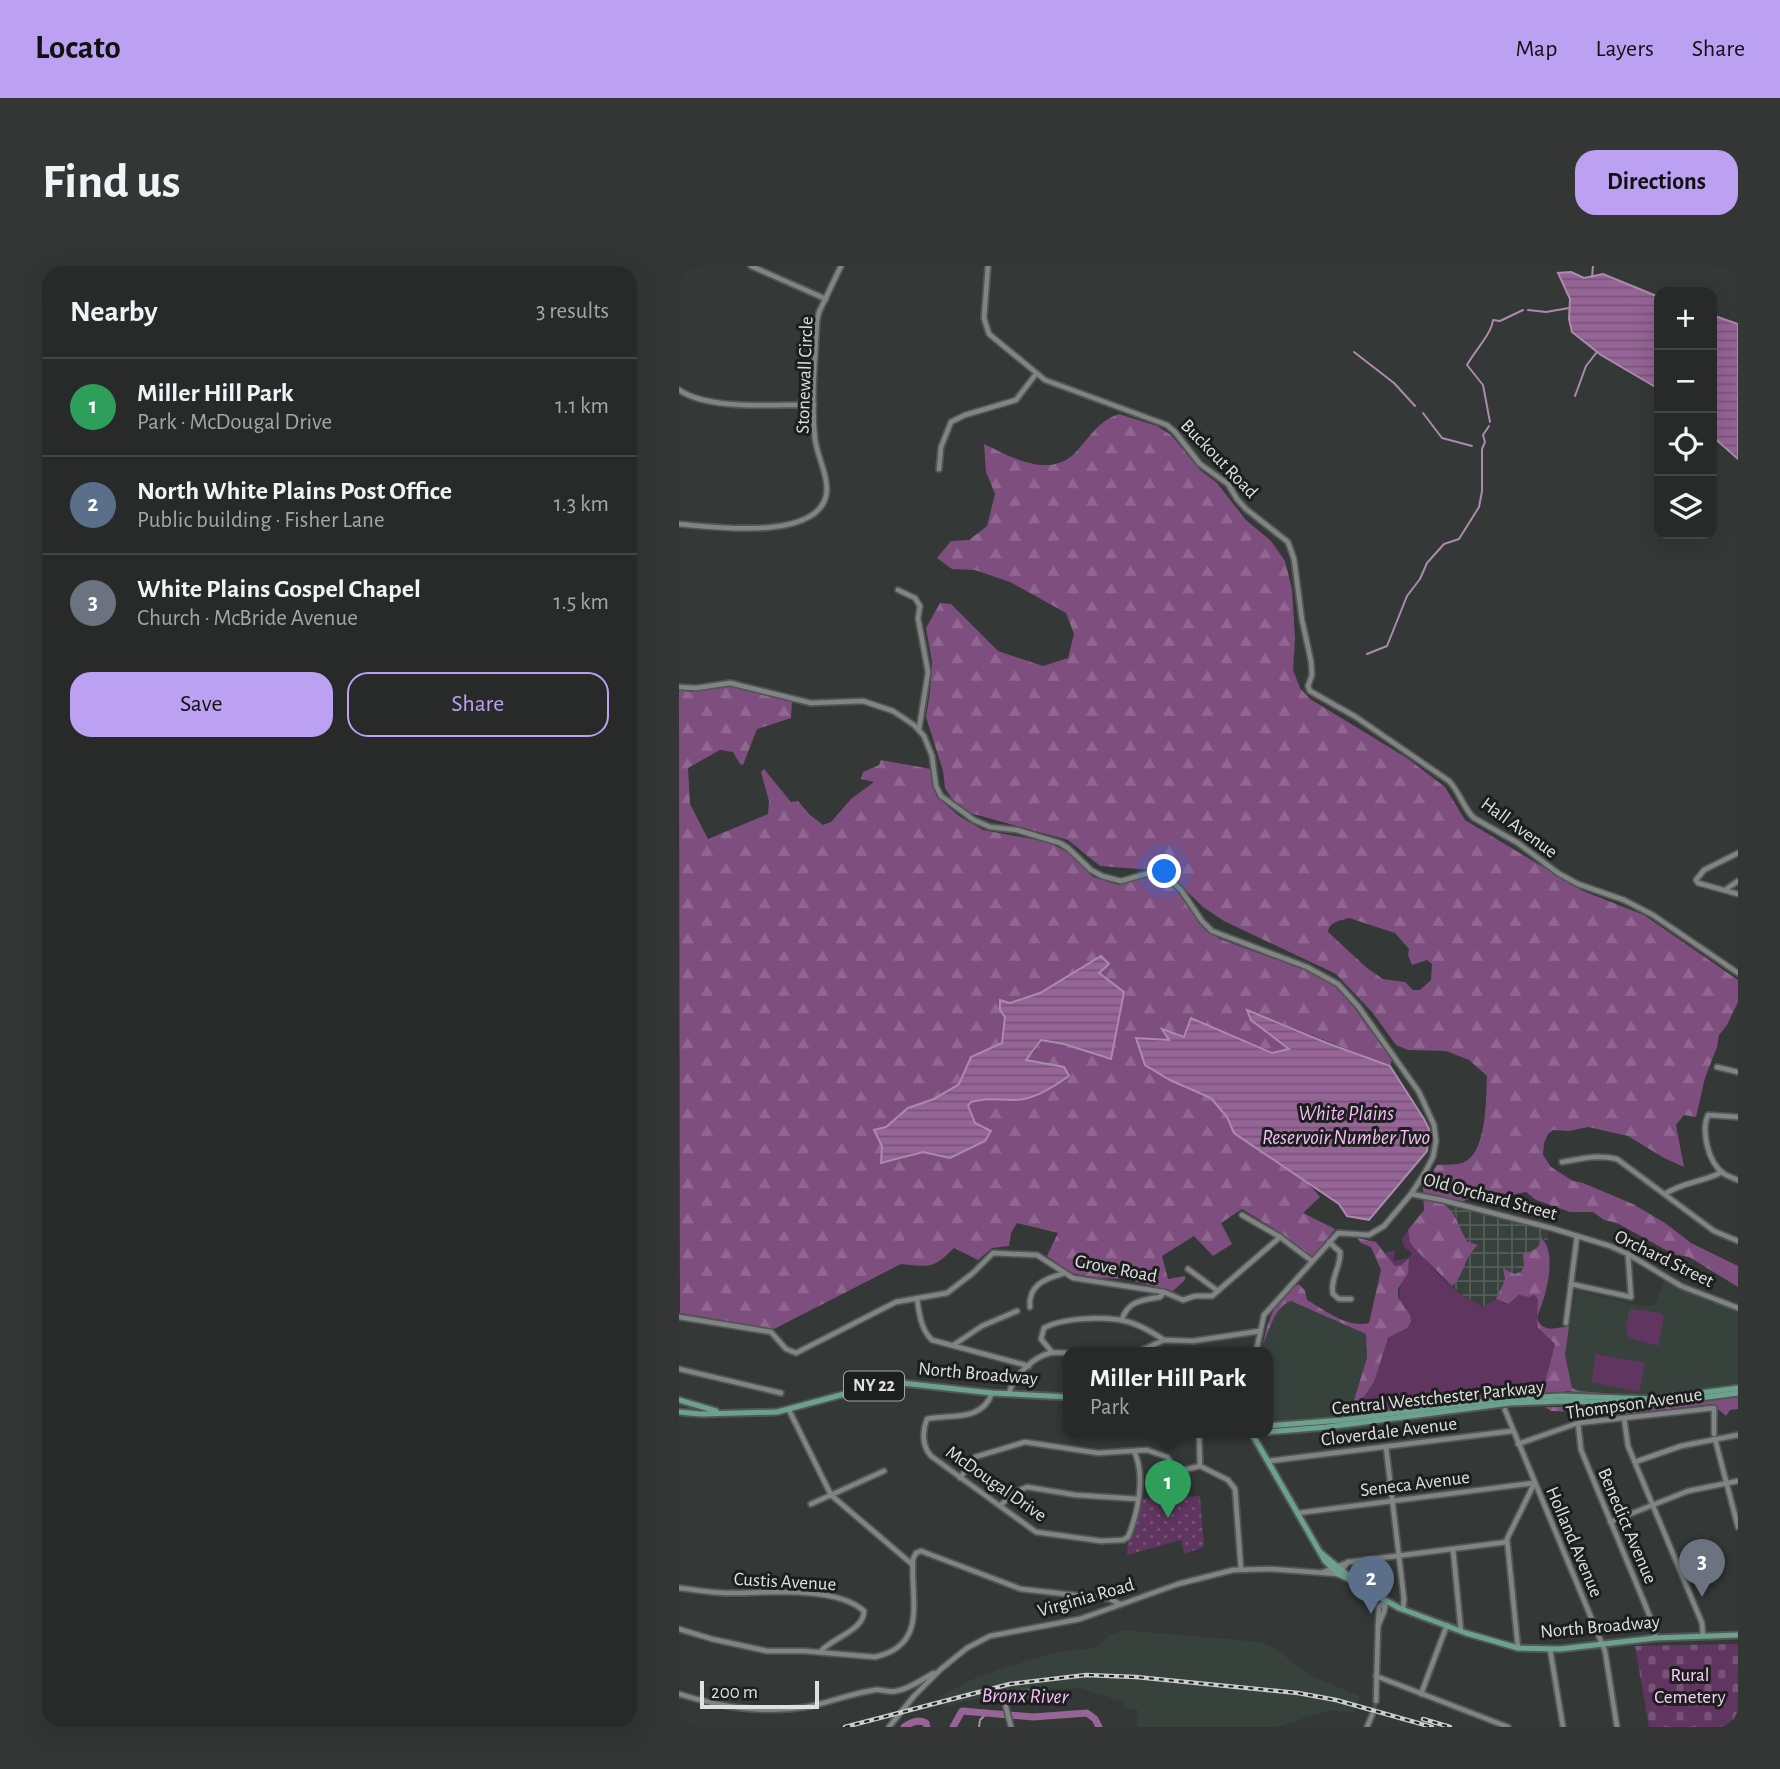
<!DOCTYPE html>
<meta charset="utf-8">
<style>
body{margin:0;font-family:"Alegreya Sans",sans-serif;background:#333634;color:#f1f3f6}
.controls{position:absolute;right:21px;top:21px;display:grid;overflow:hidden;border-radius:14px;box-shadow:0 7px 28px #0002}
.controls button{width:63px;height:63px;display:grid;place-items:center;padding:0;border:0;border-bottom:2px solid #434645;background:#272a28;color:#f1f3f6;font:35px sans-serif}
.scale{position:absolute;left:21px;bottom:18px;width:119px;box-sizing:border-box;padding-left:7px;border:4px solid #dee1df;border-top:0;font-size:19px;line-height:24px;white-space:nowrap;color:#dee1df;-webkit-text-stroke:5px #1d1f1e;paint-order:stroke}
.you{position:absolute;left:486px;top:606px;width:24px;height:24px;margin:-18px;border:5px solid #fff;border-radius:50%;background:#1a73e8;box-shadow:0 0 0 10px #1a73e833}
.badge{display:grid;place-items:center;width:46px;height:46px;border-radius:50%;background:#bca0f2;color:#fff;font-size:23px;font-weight:700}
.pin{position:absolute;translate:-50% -58px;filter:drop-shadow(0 2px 4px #0008)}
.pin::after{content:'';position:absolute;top:37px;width:24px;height:21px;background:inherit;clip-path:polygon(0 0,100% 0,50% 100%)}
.popup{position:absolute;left:384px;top:1081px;width:210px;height:91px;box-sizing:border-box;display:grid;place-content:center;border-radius:14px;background:#272a28;filter:drop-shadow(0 2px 5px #0005);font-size:23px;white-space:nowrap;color:#a4a7a8}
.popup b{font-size:26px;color:#f1f3f6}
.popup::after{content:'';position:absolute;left:50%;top:100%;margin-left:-14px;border:14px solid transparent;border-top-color:#272a28}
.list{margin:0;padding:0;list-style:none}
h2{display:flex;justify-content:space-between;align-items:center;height:91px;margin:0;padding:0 28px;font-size:30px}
h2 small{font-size:23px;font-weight:400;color:#a4a7a8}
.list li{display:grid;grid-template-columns:46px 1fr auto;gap:21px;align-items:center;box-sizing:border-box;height:98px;padding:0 28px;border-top:2px solid #434645}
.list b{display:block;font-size:26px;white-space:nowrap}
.list p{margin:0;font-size:23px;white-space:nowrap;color:#a4a7a8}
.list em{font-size:23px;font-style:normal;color:#a4a7a8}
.actions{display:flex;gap:14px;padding:21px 28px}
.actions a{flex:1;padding:16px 0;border:2px solid #bca0f2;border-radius:21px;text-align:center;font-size:24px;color:#bca0f2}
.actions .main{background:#bca0f2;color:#111}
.icon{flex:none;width:38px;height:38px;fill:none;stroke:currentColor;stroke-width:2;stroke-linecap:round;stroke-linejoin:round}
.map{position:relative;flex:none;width:1059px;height:1461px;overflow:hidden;border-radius:21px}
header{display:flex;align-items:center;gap:42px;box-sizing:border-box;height:98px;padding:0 35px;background:#bca0f2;color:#111}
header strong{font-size:33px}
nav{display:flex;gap:38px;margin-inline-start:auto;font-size:24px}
.intro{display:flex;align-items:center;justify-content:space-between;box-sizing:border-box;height:168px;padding:0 42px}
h1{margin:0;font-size:49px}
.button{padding:18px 32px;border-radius:21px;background:#bca0f2;color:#111;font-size:24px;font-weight:700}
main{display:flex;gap:42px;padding:0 42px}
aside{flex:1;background:#272a28;border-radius:21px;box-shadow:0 7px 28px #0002}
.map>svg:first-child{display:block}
</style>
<header>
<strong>Locato</strong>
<nav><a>Map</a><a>Layers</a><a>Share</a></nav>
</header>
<div class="intro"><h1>Find us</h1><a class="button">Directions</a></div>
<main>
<aside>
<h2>Nearby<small>3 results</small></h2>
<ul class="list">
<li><span class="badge" style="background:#2e9e5b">1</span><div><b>Miller Hill Park</b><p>Park · McDougal Drive</p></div><em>1.1 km</em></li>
<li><span class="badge" style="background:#5c6f8a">2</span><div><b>North White Plains Post Office</b><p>Public building · Fisher Lane</p></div><em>1.3 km</em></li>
<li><span class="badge" style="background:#6b7280">3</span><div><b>White Plains Gospel Chapel</b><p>Church · McBride Avenue</p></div><em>1.5 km</em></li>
</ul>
<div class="actions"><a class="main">Save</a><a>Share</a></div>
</aside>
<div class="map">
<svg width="1059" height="1461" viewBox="0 0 1059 1461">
<defs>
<pattern id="industrial-grid" width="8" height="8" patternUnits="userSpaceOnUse" patternTransform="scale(1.75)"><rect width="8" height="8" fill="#37423d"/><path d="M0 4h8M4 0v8" fill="none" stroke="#545d59"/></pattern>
<pattern id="forest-firs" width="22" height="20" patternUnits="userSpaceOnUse" patternTransform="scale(1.75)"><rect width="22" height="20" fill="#7e4e7f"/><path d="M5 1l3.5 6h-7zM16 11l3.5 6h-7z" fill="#906791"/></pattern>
<pattern id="cemetery-stones" width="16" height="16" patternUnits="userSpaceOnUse" patternTransform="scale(1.75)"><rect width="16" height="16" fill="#603661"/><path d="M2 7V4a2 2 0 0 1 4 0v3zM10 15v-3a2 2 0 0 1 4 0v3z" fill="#765377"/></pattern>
<pattern id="park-dots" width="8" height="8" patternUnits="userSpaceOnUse" patternTransform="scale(1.75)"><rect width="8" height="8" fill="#603661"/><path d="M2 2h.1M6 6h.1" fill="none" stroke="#765377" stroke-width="1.8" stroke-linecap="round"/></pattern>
<pattern id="water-rules" width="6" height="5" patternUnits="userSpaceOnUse" patternTransform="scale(1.75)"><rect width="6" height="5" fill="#966496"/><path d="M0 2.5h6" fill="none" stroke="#755775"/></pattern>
</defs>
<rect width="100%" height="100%" fill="#343836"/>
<!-- built -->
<g fill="#37423d">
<polygon points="986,1014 1013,1028 1059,1044 1059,1117 976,1129 901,1125 893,1122 886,1089 897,1024 961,1040 975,1040"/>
<polygon points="612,1035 687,1068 688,1092 671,1149 595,1155 589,1153 589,1086 580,1086 580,1082 598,1046 606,1037"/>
<polygon points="446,1364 581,1376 595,1382 633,1410 681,1430 675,1446 647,1445 598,1461 458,1461 459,1444 445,1442 445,1436 402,1422 359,1424 295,1433 264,1441 261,1430 296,1412 372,1387 419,1381 430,1369"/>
</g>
<!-- industrial -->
<polygon fill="url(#industrial-grid)" points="774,938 870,963 868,977 864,972 842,1006 835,1008 824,1007 826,1014 821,1028 808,1040 804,1041 788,1033 773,1020 776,1017 790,987 798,979 789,977 778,959 777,950 765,939"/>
<!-- grass -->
<g fill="#603661">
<path d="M729,964L731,976L761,1010L782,1029L804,1041L817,1033L826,1038C836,1031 847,1024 859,1032V1062L876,1078L865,1120L866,1125L680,1148L682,1135L695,1116L705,1078L713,1069L721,1066L727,1042C710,1025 731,1012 730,993L723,999L716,1001L706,987L716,984L715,995L730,992L733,987L725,981L723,974Z"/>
<polygon points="951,1043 982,1047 985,1051 979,1080 953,1073 948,1069 947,1060"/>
<polygon points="917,1088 966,1097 960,1126 912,1116"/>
</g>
<!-- forest -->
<g fill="url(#forest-firs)" fill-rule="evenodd">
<path d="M440,148L478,160L492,169L521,204L538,217L567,254L592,275L606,295L613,323L616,373L614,404L621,422L631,433L728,492L766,521L786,554L904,625L965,649L1059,714V736L1048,759L1040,769L1038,781L1026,812L1017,851L1005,849L997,859L1005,901L985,892L949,870L909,861L890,865L874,864L869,868L865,877L864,889L872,901L894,915L904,917L954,938L986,957L1012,977L1059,1000V1021L1010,991L994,988L938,957L925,954L914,946H891L857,934L847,926L832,929L806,924L783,936L766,939C779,949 780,964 789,976L799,979C784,992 786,1009 773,1020L735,982L731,976L729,964L745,944L744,922L758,899C766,898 778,900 785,896C808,887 807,831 808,810L790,794L767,785L729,784L717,779L693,746L657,708L545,655L524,641L487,605L421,600L389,574L291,547L273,533L266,522L264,505L247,451L251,426L253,396L247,362L261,337L272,338L319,385L364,400L389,392L395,368L387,347L331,316L296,304L273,303L258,292L272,275L290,274L308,260L316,228L307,206L305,178C332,191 370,213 396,187C411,171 419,155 440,148ZM670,652L716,667L730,683L729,689L733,699L748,694L753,698L752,714L741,724H734L726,716L704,713L688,702L649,666C651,655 661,655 670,652Z"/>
<path d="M50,420L113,435L112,452L78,463L64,499L61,498L54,486L41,484L9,502L11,538L29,573L89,548L90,535L82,506L85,503L112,536L119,535L131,549L144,559L152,556L172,533L195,516L182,513L184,506L200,499L202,494L252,503L254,520L258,531L280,550L304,564L369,576L390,587L414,611L440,619L474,610L489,615L508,637L526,664L541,673L629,705L657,720L676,743L713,794L711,800L569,744L572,754L611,783L593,787L512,752L505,771L484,765L490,774L458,772L491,814L532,832L548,851L555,867L631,919L641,931L624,947L656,963L633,992L594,962L563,943L542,957L553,978L534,990L515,970L483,990L489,1013L506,1010V1014L494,1025L446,1013L418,1012L392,1007L368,990L379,967L338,957L332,967L330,980L313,982L299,994L275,982C254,1003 251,1001 222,998L95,1063L1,1047L0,423L10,426ZM422,690L430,698L420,706L385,778L362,774L355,786L346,794L385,801L356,829L338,835L309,832L292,836L289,840L296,857L271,892L244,886L202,896L203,880L195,864L207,861L229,842L255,833L280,818L292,791L323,777L326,751L331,737L361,727Z"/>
<path d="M678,972L697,976L716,1000L723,999L730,992L729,1007L719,1023V1031L731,1049L732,1056L728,1062L709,1072L695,1116L682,1135L680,1148L674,1150L671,1147L688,1092L687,1068L612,1035C596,1040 591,1063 584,1078C589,1052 597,1031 620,1018L626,1025L628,1034C647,1045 668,1062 690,1057L702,1004L692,981L682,977Z"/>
<path d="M862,972C879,985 867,1033 858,1050L859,1033L855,1029L850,1031L840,1029L829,1038L817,1033L826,1014L824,1002L835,1008L842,1006L845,1000L844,987C854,986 861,982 862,972Z"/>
<path d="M858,1053C867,1069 876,1060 890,1061L886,1089L893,1122L901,1125L958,1130L950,1132L888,1125L880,1128L860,1127L866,1125L865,1120L876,1078L859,1062Z"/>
<polygon points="1059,1131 1059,1143 1051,1144 1047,1150 1033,1138 923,1151 907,1146 872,1145 866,1141 985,1141"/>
</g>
<!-- cemetery -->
<polygon fill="url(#cemetery-stones)" points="1059,1378 1059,1461 970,1461 956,1380"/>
<!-- park -->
<polygon fill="url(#park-dots)" points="521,1230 525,1281 505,1288 502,1274 448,1289 449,1270 459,1233"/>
<!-- water -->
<g fill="url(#water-rules)" stroke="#ac8aac" stroke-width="2">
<polygon points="892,6 905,12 924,8 980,31 980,123 922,89 893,66 890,53 891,33 879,7"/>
<polygon points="1033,49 1059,58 1059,193 1033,170"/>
<path d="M422,690L430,698L420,707L445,726L432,793L385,778L362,774L347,794L385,801L390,810C374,821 355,834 335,834C318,834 309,831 292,836L289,840L296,857L312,865L306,875L271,892L244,886L202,897L203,880L195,864L207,861L229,842L255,833L280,818L292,791L323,777L326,751L321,744V734L331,737L361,727Z"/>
<polygon points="568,744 648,777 711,800 745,853 750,863 748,885 690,954 668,950 660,938 555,867 548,851 532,832 491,814 466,799 457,772 490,774 483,763 505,771 512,752 593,787 610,783 572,754"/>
</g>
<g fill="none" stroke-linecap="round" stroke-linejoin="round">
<!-- stream -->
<g stroke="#ac8aac" stroke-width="2">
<polyline points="913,11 914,0"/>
<polyline points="849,44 867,46 890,42"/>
<polyline points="675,86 715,117 736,140"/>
<polyline points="896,130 907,100 918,86"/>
<polyline points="744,147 763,172 793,180"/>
<path d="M811,156L804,119L788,99C795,86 813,67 814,54L821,55L844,44"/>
<polyline points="688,388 708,380 728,330 741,313 748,297 765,278 780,273 800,241 803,225 803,183 806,176 804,169 810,160"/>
<polyline points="300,1461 301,1454 308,1447"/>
</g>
<!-- river -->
<g stroke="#966496" stroke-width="7">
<path d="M225,1461C232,1456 240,1453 247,1457L248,1461"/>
<polyline points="274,1461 283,1445 354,1451 408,1447 416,1453 420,1461"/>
</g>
<!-- minor-tunnel -->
<polyline stroke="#4e514f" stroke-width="4.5" stroke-dasharray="4.5 2" stroke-linecap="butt" points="693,1449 697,1435"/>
<!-- minor casing -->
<g stroke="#525654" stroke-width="8">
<g id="minor">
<polyline points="72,0 147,33"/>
<path d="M309,0L305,52L310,68L366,114L488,159L496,166L521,198L549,218L558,233L567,243L609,276L615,293L623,354L632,395L633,409L629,420L631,425L677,451L770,515C781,526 784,542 795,552L839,577L879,607L899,618L945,634L974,649L1059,707"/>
<path d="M0,124C32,145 96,138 135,139"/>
<polyline points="260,203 262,181 272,156 286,149 337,134 357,108"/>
<path d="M0,258C34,261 136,275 147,230C151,213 138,190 136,173C132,134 136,94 138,55L140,46L162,0"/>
<polyline points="219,324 236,332 241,340 239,352 249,406 240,463"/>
<polyline points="0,421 17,422 51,417 132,437 184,435 214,445 235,459 245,470 253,490 257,520 262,530 295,554 311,561 338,564 381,577 389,582 412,604 423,610 442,615 470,607 487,610 502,624 523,655 533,665 628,701 659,718 679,740 740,826 755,859 757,875 754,891 745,908 732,928 705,960 690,969 659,967 585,1049 577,1086"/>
<polyline points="1059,587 1025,604 1017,614 1019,617 1059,628"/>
<polyline points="1046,624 1059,615"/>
<polyline points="1038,801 1059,806"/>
<path d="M1059,851L1029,849C1022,865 1029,896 1044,907C1048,910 1054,912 1059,914"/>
<path d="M883,896C902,893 919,888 938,893L1035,965L1059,975"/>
<polyline points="732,928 763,934 872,962 931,980 949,988 1002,1020 1059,1042"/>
<path d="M986,928C1003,916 1025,916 1043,906"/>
<polyline points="563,949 601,971 633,995"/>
<path d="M650,976L661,986C662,1001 651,1012 654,1028L660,1033H672"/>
<polyline points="509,1003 539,1025"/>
<polyline points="892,1018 952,1031 949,989"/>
<path d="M238,1032C240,1047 242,1064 253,1074L350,1100"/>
<path d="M351,1041C349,1020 365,1013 383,1008"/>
<polyline points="0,1051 92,1066 107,1083 117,1087 217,1036 268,1027 294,1007 314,987 358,989 394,1012 485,1026 504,1034 516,1030 533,1030 601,971"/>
<path d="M443,1054C448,1035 464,1034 481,1031L485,1026"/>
<polyline points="887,1057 898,970"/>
<polyline points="276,1078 303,1060 338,1045"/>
<path d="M373,1086L362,1073L365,1062C383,1052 425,1050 446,1055C460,1058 473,1066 485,1074"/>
<polyline points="459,1086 485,1074 514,1075 581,1065"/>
<polyline points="0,1103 102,1127"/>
<path d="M313,1127C303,1156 272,1148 248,1153C243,1165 243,1180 252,1190L357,1266L422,1275L444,1274L449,1271C459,1247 467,1210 455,1185"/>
<path d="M330,1127C335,1110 354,1091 371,1087C377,1086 384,1087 389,1087"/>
<polyline points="389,1131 389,1122"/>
<polyline points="110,1144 152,1229 234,1299"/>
<polyline points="826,1144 926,1385 938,1461"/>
<polyline points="945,1152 949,1180 1023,1357 1024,1370"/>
<polyline points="899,1157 902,1184 965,1336 975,1361 976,1372"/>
<polyline points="520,1166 521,1200"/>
<polyline points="557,1166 562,1166"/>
<polyline points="1036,1173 1059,1261"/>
<polyline points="839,1178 899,1157 1035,1142 1035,1168"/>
<polyline points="707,1181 725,1333 724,1344"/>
<polyline points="590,1195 833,1165"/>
<polyline points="956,1196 1002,1180 1059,1169"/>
<polyline points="281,1212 296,1191 346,1176 419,1187 468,1184 488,1191 496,1202 501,1205 521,1200 549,1214 556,1223 562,1303"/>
<polyline points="132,1238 205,1205"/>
<polyline points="321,1240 334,1227 348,1221 397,1229 459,1233"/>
<polyline points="619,1247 855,1217"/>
<polyline points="931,1256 1009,1225 1059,1215"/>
<polyline points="774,1283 782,1365"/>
<polyline points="644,1306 670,1296 828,1276"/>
<path d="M0,1322C19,1324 40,1328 59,1327C94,1326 159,1321 185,1345C185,1365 152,1372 141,1386"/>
<polygon points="707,1335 705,1346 699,1360 700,1341"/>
<path d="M0,1363L33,1373L88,1385H125L196,1391C250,1379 231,1333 234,1293L237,1287L242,1285L342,1323L431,1333L441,1338"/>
<polyline points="839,1382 828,1273 855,1218"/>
<polyline points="871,1383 884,1461"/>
<polyline points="697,1410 829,1461"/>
<path d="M0,1428C42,1441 83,1448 127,1441C150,1437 173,1427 196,1424C203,1423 210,1427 217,1425C231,1423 243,1413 255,1407"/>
<polyline points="742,1428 768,1359"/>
<polyline points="697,1435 699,1360"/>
<polyline points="210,1461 235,1430 262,1403 288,1382 311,1370 401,1353 499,1318 554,1304 592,1303 659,1308 669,1296"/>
<polyline points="332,1461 326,1437 328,1431 336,1428 354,1426"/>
<polyline points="688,1461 693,1449"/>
</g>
</g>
<!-- major casing -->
<g stroke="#525654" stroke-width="9">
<g id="major">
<polyline points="0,1134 37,1145"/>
<polyline points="0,1146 22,1148 98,1146 188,1122 223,1117 313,1127 389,1131"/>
<polyline points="589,1160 663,1154 824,1133 882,1130 975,1133 1059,1122"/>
<polyline points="572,1166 646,1295 659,1308 674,1315"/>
<polyline points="589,1166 648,1161 831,1137 887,1135 976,1138 1059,1127"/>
<polyline points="642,1287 682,1320 720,1342 787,1367 839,1382 881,1383 976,1372 1059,1369"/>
</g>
</g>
<!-- minor -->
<use href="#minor" stroke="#808583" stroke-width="4.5"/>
<!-- major -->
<use href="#major" stroke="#6ba18d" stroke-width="5"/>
<!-- rail casing -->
<g stroke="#cacdcb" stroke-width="4.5">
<g id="rail">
<polyline points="744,1453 771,1461"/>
<polyline points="166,1461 331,1418 407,1409 457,1411 619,1427 657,1434 753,1461"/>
</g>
</g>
<!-- rail -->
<use href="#rail" stroke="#1d1f1e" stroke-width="2" stroke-dasharray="5" stroke-linecap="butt"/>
</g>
<g text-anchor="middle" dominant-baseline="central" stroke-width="6" stroke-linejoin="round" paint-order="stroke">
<!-- shield labels -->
<rect fill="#1d1f1e" stroke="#a4a7a5" stroke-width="2" x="165" y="1105.5" width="60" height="29" rx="5"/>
<g font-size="18" font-weight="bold" fill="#dee1df">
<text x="195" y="1120">NY 22</text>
</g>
<!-- street labels -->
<g font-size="19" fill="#dee1df" stroke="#1d1f1e">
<text transform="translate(126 109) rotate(-88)">Stonewall Circle</text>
<text transform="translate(540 193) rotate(46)">Buckout Road</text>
<text transform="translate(840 562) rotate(36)">Hall Avenue</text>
<text transform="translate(811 931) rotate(15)">Old Orchard Street</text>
<text transform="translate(985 993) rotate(26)">Orchard Street</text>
<text transform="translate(437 1003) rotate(11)">Grove Road</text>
<text transform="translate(299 1108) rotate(5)">North Broadway</text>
<text transform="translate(759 1132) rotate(-6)">Central Westchester Parkway</text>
<text transform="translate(955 1138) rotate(-8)">Thompson Avenue</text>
<text transform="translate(710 1166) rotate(-7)">Cloverdale Avenue</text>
<text transform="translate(317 1218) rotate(35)">McDougal Drive</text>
<text transform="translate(736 1218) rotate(-7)">Seneca Avenue</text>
<text transform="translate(948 1260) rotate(67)">Benedict Avenue</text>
<text transform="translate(895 1276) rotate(67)">Holland Avenue</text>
<text transform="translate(106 1316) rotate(3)">Custis Avenue</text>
<text transform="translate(407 1332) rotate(-16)">Virginia Road</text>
<text transform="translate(921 1361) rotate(-5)">North Broadway</text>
</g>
<!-- park labels -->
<g font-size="19" fill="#fbd0fb" stroke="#1d1f1e">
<text x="1011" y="1409">Rural<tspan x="1011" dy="22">Cemetery</tspan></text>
</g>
<!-- water labels -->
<g font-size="21" font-style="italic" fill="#f7bef7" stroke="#1d1f1e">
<text x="667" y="847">White Plains<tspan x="667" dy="24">Reservoir Number Two</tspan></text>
<text transform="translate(346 1430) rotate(1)">Bronx River</text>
</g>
</g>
</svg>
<div class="controls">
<button>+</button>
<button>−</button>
<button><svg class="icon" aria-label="locate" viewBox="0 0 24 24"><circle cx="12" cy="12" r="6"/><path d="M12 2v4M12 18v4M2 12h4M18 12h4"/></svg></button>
<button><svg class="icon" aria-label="layers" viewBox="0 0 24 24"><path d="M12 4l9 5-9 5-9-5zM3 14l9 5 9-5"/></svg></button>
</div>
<div class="scale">200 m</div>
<div class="you"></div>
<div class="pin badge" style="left:489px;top:1252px;background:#2e9e5b">1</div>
<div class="popup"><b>Miller Hill Park</b>Park</div>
<div class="pin badge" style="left:692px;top:1348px;background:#5c6f8a">2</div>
<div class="pin badge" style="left:1023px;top:1331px;background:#6b7280">3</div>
</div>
</main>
